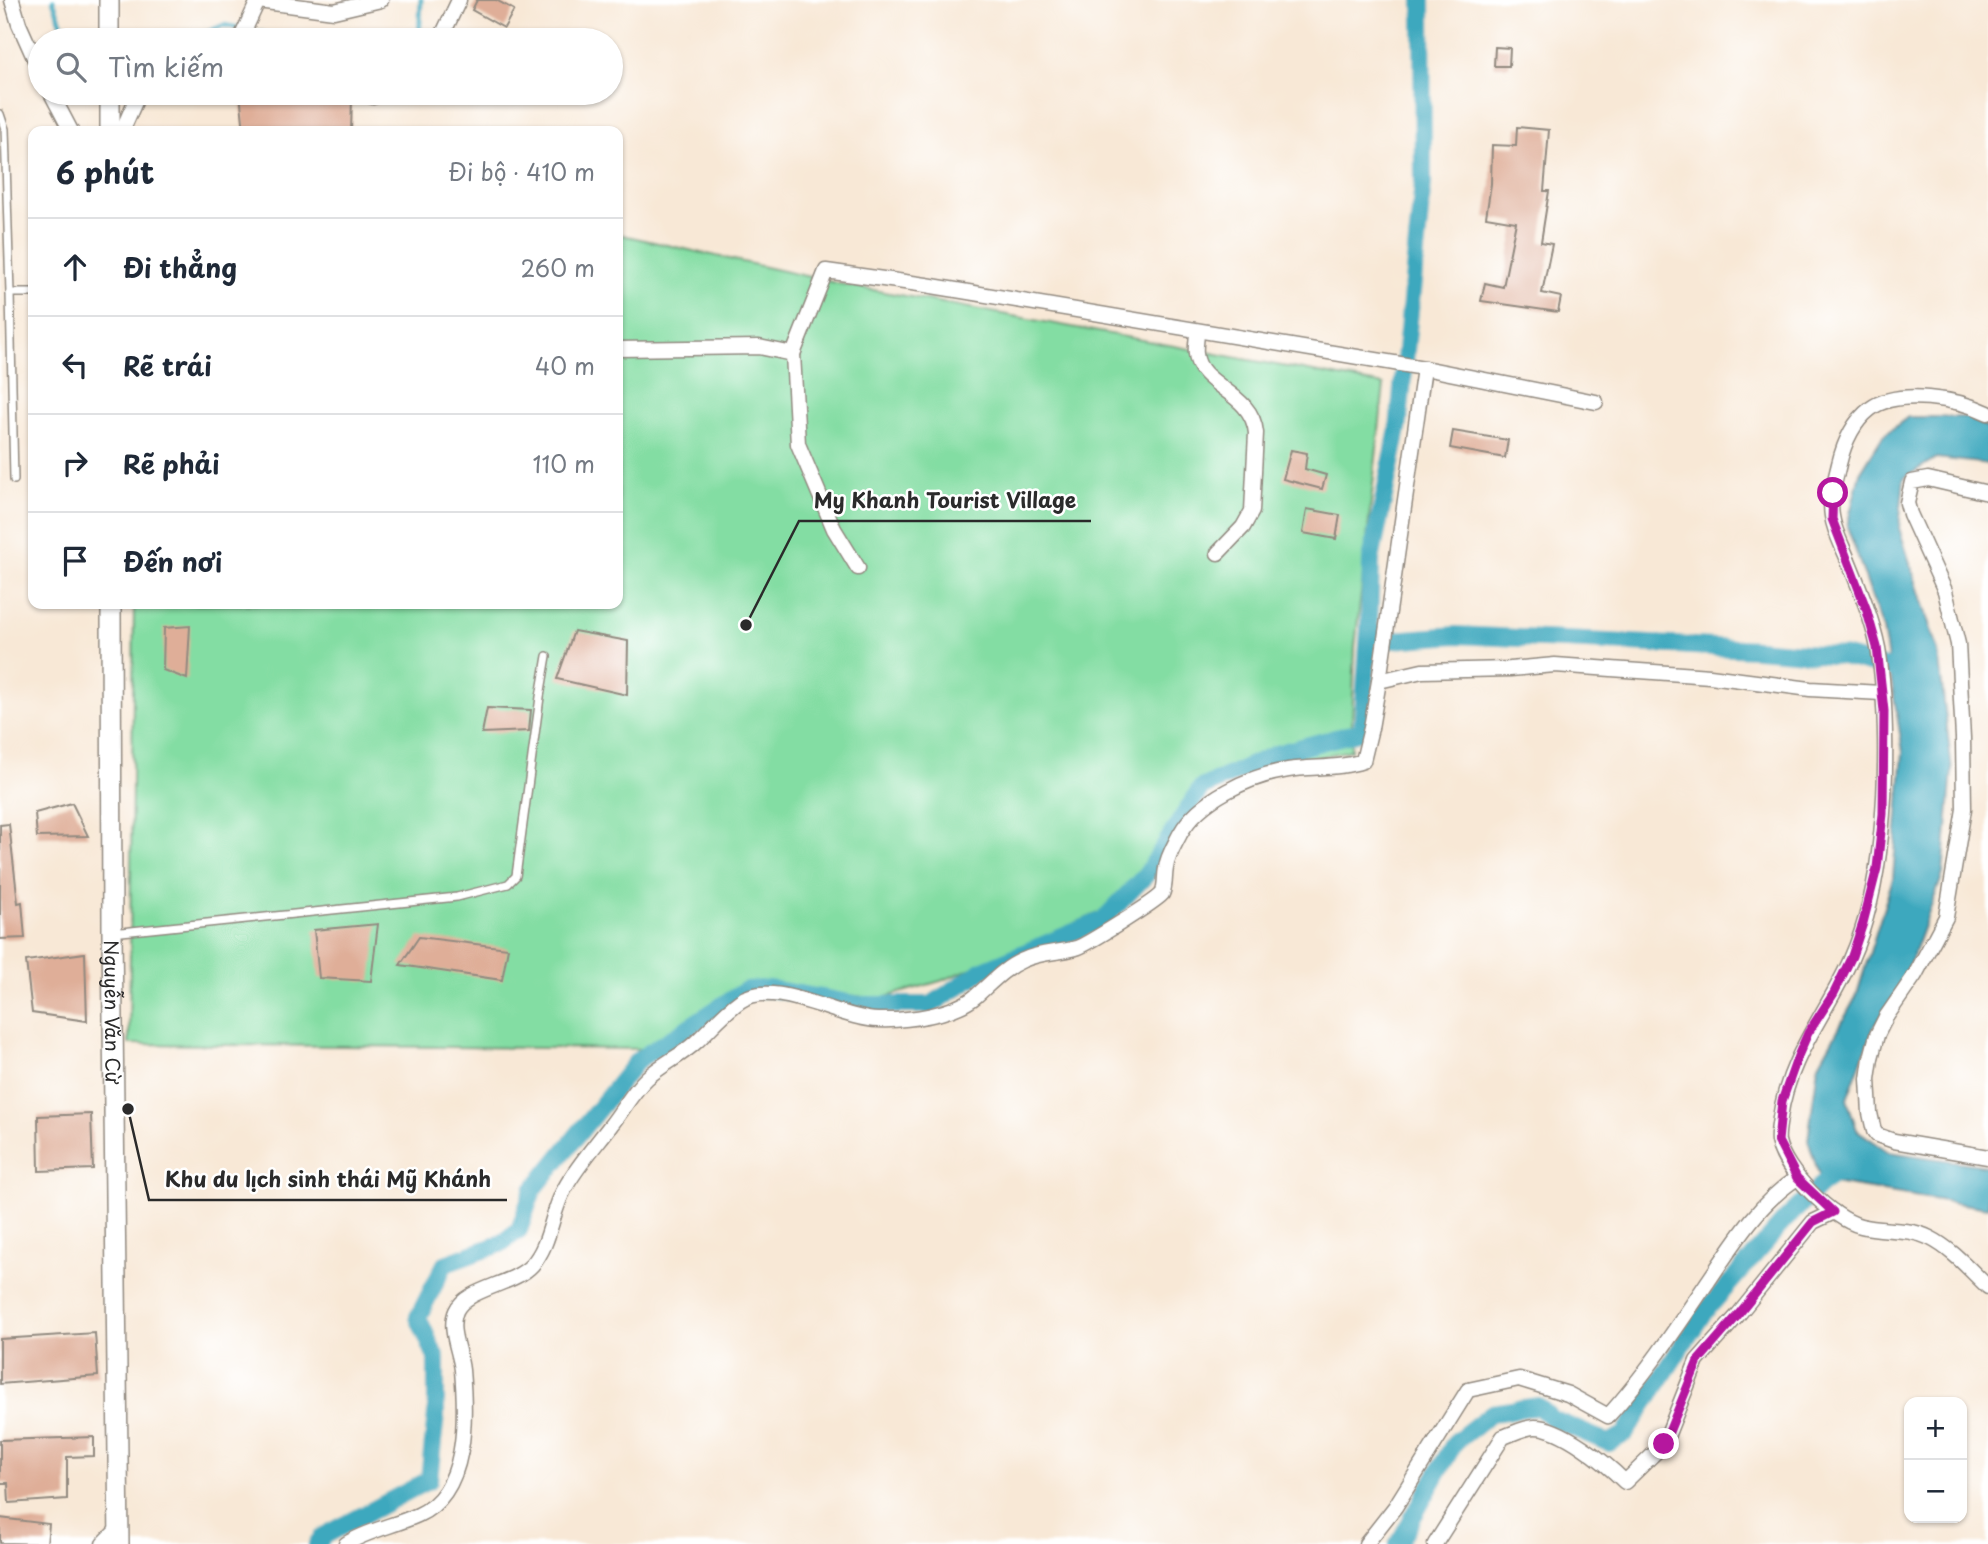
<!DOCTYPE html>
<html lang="vi">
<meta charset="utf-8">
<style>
body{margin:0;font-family:"Playpen Sans",sans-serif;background:#f2f2f3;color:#1f2937}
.controls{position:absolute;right:21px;bottom:21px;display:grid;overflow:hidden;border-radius:14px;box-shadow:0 2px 5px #0004}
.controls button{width:63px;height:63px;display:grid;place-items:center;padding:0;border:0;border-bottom:2px solid #e0e1e3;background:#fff;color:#1f2937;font:35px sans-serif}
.stop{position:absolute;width:21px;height:21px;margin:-16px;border:5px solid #b5179e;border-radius:50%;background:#fff}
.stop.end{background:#b5179e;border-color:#fff;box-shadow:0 2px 7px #0008}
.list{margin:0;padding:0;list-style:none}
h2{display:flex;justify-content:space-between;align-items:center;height:91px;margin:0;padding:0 28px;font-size:30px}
h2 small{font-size:23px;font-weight:400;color:#747a83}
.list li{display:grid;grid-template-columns:46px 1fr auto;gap:21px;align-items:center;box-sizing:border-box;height:98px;padding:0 28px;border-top:2px solid #e0e1e3}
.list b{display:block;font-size:26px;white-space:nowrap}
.list em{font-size:23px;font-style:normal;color:#747a83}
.icon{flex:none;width:38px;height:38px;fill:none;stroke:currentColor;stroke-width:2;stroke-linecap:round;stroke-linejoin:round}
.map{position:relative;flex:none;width:1988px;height:1544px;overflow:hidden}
.search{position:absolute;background:#fff;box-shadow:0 2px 5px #0004;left:28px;top:28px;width:595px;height:77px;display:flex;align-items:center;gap:18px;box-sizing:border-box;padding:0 24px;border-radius:38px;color:#747a83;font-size:26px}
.panel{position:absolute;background:#fff;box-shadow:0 2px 5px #0004;left:28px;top:126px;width:595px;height:483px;border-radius:14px}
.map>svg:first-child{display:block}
</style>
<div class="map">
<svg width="1988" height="1544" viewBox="0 0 1988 1544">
<rect width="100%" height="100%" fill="#fff"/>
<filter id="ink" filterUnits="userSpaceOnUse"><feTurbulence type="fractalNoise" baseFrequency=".0143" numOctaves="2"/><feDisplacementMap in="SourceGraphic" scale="14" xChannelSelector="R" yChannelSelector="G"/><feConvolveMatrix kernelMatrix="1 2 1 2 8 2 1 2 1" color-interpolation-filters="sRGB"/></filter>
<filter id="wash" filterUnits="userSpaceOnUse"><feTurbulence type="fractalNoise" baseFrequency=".00686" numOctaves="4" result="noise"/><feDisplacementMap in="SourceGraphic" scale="28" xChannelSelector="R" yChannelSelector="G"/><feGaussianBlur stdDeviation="1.57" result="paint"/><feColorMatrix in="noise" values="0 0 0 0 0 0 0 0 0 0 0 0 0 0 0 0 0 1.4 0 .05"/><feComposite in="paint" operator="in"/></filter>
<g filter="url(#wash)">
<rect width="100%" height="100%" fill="#f8e8d6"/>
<!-- green -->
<polygon fill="#83dda3" stroke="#578467" stroke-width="2" points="618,234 841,284 1384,385 1355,647 1351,750 1197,784 1122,903 944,980 879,999 749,982 654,1049 129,1044 134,604 618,604"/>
<!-- water -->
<polygon fill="#3ea8be" stroke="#346a74" stroke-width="2" points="1908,417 1968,417 1988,428 1988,464 1936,458 1904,478 1899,528 1938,652 1952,770 1943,874 1902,985 1874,1027 1847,1099 1857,1130 1889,1152 1988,1166 1988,1208 1821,1181 1808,1140 1818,1066 1856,997 1893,878 1903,752 1883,629 1847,526 1860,473 1883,436"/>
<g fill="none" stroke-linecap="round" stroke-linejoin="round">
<!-- stream -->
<g stroke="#3ea8be" stroke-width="5">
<polyline points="53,0 62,25 82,40"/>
<polyline points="189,40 224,25 285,38 310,40"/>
<polyline points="419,40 421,0"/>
</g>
<!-- canal -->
<g stroke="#3ea8be" stroke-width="18">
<polyline points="1422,0 1423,183 1398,429 1371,560 1369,630 1393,640 1456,635 1757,649 1842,656 1896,670"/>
<polyline points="317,1544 322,1537 429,1480 436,1414 436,1358 418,1317 445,1264 500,1244 519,1230 533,1190 638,1060 746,990 771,989 861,1005 931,1005 983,970 1103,920 1146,875 1201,788 1276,754 1362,731 1369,630"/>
<polyline points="1398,1544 1455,1442 1492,1413 1538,1406 1552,1419 1609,1443 1625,1434 1702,1315 1785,1220 1841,1166"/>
</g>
</g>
<g id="blocks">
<!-- building -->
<g fill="#dfae98">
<polygon points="477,0 496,0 514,10 504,28 472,10"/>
<polygon points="1495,47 1510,48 1509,66 1494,66"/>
<polygon points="240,93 315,93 315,96 352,97 351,131 279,131 279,128 244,131"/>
<polygon points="1517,127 1549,130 1544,191 1549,191 1541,242 1552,244 1542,293 1561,297 1558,312 1481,301 1485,283 1503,287 1516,222 1486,217 1491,184 1492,145 1516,146"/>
<polygon points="1453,431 1508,440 1505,458 1450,448"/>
<polygon points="1291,450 1307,453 1305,469 1326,475 1322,489 1283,479"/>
<polygon points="1307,509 1340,515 1336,539 1303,533"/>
<polygon points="190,626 187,679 163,670 164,628"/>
<polygon points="574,631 628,641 627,695 557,679"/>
<polygon points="487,708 531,710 529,731 482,733"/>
<polygon points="72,803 88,836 37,837 35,813"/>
<polygon points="9,824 18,903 22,902 25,938 0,939 0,825"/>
<polygon points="378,924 371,981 319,978 314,930"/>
<polygon points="419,937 508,948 502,980 400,965"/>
<polygon points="85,953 87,1021 32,1013 26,961"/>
<polygon points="91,1114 93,1169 39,1171 38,1116"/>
<polygon points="95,1333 98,1376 0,1384 0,1339"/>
<polygon points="94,1437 94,1456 67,1457 67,1499 9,1503 8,1483 0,1483 0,1440"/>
<polygon points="0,1518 49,1524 47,1544 0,1543"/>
</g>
</g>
</g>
<g filter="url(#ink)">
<use href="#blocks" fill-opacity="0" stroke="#928a80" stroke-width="2"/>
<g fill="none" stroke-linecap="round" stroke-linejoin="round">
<!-- service casing -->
<g stroke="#928a80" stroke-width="10">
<g id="service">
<polyline points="0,114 5,129 10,293 33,293"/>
<polyline points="10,293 14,480"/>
<polyline points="112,933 457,897 508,884 516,876 540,697 547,656"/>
</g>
</g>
<!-- minor casing -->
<g stroke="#928a80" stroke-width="17">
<g id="minor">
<polyline points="12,0 19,24 40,71"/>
<polyline points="240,40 258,1 334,11 381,0"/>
<polyline points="440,40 459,0"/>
<polyline points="51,93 71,131"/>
<polyline points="360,93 373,97 385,93"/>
<polyline points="122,131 139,93"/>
<path d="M1197,332C1197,339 1195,347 1196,354C1199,387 1252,391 1256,433L1252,511L1243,527L1218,553"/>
<polyline points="618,349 759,347 793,354"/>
<path d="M1988,413C1959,399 1897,388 1870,409C1852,423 1844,443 1839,464C1835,481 1829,499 1832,516C1834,531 1842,545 1848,560C1859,587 1872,618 1878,648C1887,702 1887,779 1881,835C1877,876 1868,921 1851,959C1827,1013 1788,1057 1780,1118C1779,1125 1777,1135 1778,1141C1784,1171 1832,1219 1861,1226C1884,1232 1908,1227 1930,1238C1952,1249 1970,1270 1988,1287"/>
<polyline points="1988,493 1928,479 1912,482 1907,503 1910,514 1945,591 1958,644 1963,738 1964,809 1946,917 1915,975 1886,1017 1877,1035 1871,1058 1868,1079 1870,1113 1874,1131 1877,1135 1894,1141 1988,1157"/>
<polyline points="858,568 834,529 798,444 793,354 826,271 926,285 1424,368 1596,402"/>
<polyline points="1379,681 1424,368"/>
<polyline points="103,1544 119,1528"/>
<path d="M346,1544C368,1530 394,1526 418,1515C469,1492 466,1417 462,1370C460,1351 448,1329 456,1311C466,1288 514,1285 532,1265C551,1244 551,1212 565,1188C577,1166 595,1146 611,1125C623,1110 633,1091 647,1078C662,1064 681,1056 696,1042C710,1029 723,1013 740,1001C773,977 839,1019 878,1020C907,1021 954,1015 976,996C991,983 1004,968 1023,960C1040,952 1058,953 1076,948C1085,946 1155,902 1162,894C1166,885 1164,878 1166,868C1167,857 1175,844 1180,834C1199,799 1250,776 1288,770C1312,766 1340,769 1363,761L1371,728L1379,681L1422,671L1510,669L1555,665L1710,676L1810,689L1881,693"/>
<path d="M1366,1544L1395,1507L1468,1390L1519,1379L1568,1394L1608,1416C1643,1378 1678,1326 1707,1283C1733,1245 1758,1203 1797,1178"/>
<path d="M1435,1544L1503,1437C1512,1434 1525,1427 1535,1427C1562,1427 1606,1463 1625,1482L1664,1444L1697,1361L1738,1315L1813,1222L1834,1212"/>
</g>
</g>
<!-- secondary casing -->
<g stroke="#928a80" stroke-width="22">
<g id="secondary">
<polyline points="109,0 109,40"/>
<polyline points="110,93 110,131"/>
<path id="s1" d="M111,604L112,933L119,1544"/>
</g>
</g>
<!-- service -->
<use href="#service" stroke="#fff" stroke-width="7"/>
<!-- minor -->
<use href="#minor" stroke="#fff" stroke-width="14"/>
<!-- secondary -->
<use href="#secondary" stroke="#fff" stroke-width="19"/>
</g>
</g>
<g fill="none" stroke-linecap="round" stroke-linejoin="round" filter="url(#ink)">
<!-- route -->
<polyline stroke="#b5179e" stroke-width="9" points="1664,1444 1698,1361 1738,1315 1813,1222 1833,1212 1797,1178 1778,1141 1782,1101 1798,1056 1808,1033 1834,993 1852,956 1863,923 1877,868 1883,814 1884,711 1877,647 1866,608 1832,519 1833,493"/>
</g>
<g text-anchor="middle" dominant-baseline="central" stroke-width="5" stroke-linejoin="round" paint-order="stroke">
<!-- street labels -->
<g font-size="19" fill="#2b2b2b" stroke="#fff">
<text stroke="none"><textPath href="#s1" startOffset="408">Nguyễn Văn Cừ</textPath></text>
</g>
</g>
<!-- callouts -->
<path fill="none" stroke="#2b2b2b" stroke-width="2.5" d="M746 625L799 521H1091M128 1109L149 1200H507"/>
<g fill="#2b2b2b" stroke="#fff" stroke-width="2.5">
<circle cx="746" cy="625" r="7"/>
<circle cx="128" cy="1109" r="7"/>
</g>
<g font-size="21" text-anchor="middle" font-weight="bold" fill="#2b2b2b" stroke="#fff" stroke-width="5" stroke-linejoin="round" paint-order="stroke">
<text x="945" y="508">My Khanh Tourist Village</text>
<text x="328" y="1187">Khu du lịch sinh thái Mỹ Khánh</text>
</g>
</svg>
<div class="controls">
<button>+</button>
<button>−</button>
</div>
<div class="stop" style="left:1833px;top:493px"></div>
<div class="stop end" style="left:1664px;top:1444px"></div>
<div class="search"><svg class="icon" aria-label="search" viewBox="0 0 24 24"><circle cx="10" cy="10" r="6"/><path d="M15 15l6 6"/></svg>Tìm kiếm</div>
<section class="panel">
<h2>6 phút<small>Đi bộ · 410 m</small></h2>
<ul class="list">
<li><svg class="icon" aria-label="ahead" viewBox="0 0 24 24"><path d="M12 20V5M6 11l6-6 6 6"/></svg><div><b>Đi thẳng</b></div><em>260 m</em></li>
<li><svg class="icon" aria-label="left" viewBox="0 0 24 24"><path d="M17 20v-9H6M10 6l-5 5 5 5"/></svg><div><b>Rẽ trái</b></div><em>40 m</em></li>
<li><svg class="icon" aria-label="right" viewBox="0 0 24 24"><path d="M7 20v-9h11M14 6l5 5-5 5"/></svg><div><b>Rẽ phải</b></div><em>110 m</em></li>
<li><svg class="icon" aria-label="arrive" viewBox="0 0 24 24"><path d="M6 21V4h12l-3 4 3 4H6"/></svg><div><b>Đến nơi</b></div></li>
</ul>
</section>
</div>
